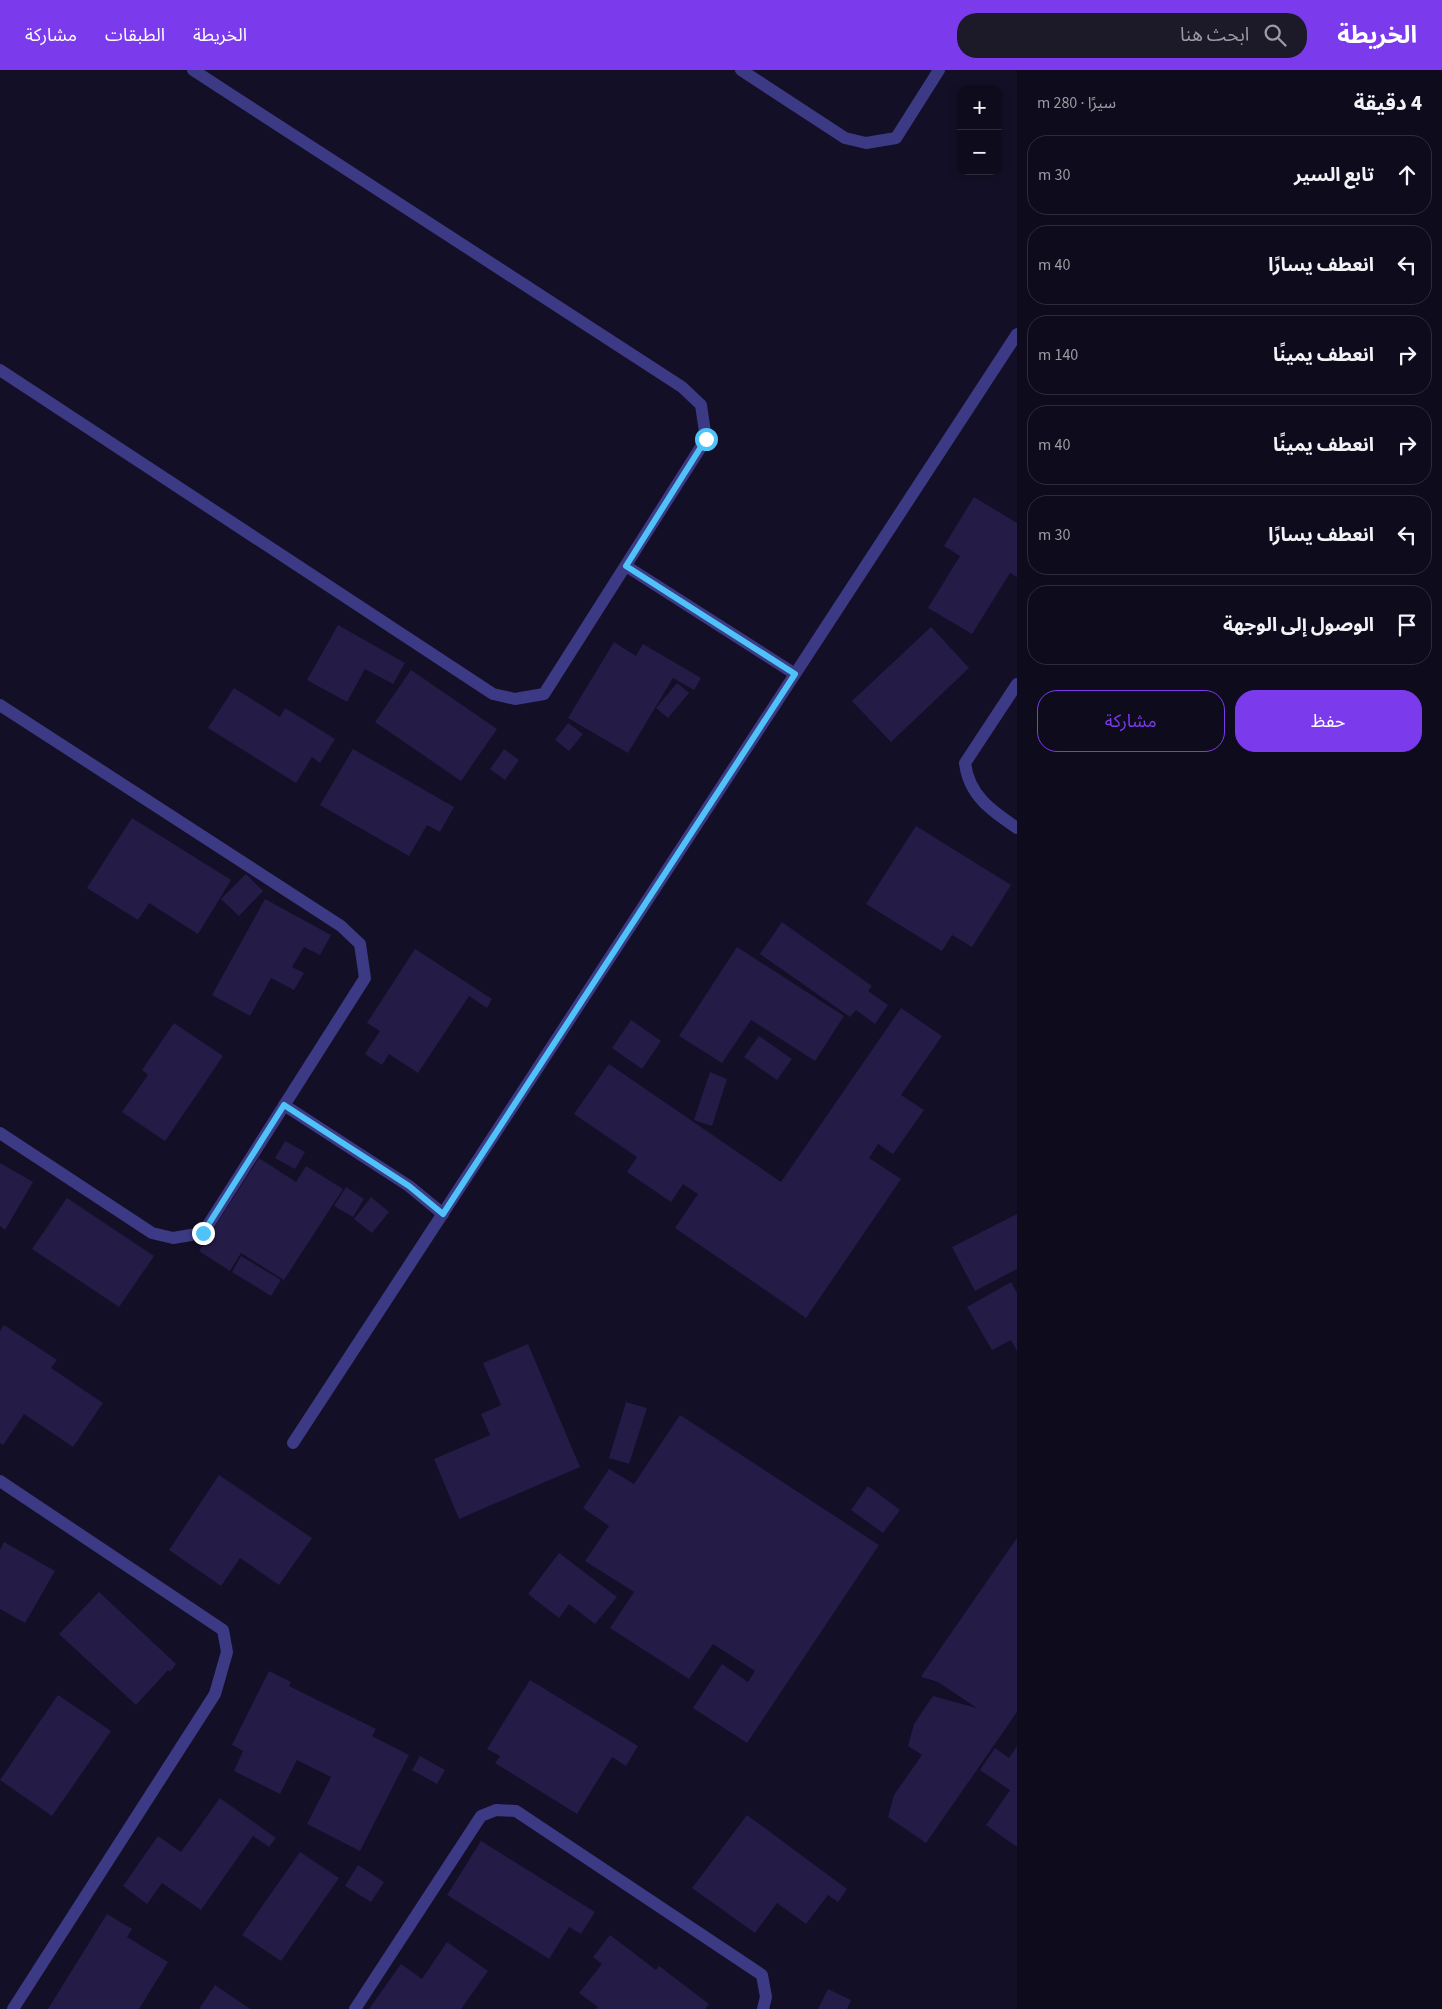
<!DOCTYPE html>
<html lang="ar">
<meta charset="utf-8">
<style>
body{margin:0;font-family:"Source Sans 3","Noto Sans Arabic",sans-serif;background:#1c1929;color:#f1f3f6;direction:rtl}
.controls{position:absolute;right:15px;top:15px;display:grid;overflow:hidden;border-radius:10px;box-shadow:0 2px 8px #0003}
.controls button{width:45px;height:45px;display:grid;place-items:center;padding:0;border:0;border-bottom:1px solid #2e2b3b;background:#0e0b1c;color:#f1f3f6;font:25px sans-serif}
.stop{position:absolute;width:15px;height:15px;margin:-11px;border:4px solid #4fc3f7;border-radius:50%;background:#fff}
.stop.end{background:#4fc3f7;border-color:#fff;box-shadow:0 1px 5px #0008}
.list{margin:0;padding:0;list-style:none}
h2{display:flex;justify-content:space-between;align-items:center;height:65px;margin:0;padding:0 20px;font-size:21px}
h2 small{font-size:16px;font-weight:400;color:#9b9ba3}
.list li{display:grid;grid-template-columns:32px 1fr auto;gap:15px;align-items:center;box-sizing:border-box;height:80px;margin:0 10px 10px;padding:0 10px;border:1px solid #2e2b3b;border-radius:20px}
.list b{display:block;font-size:19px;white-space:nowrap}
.list em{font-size:16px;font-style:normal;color:#9b9ba3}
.actions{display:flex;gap:10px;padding:15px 20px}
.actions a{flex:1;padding:11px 0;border:1px solid #7c3aed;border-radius:20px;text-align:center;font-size:18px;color:#7c3aed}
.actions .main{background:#7c3aed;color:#fff}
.icon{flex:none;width:28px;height:28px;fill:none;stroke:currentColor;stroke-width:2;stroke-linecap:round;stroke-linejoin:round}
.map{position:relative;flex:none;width:1017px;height:1939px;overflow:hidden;direction:ltr}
header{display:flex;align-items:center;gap:30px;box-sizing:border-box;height:70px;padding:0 25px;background:#7c3aed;color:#fff}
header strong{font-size:24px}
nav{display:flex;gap:28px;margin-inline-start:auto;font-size:18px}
.search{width:350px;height:45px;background:#1c1929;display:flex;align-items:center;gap:12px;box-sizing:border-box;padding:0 18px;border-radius:20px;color:#9b9ba3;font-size:19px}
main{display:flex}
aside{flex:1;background:#0e0b1c}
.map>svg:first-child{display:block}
</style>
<header>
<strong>الخريطة</strong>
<div class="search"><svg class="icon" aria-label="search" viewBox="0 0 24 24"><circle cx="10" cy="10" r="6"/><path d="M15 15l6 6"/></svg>ابحث هنا</div>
<nav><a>الخريطة</a><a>الطبقات</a><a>مشاركة</a></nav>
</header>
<main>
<aside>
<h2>4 دقيقة<small>سيرًا · 280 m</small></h2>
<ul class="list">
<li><svg class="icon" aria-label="ahead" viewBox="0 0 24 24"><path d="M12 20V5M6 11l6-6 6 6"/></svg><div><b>تابع السير</b></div><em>30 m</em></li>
<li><svg class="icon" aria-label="left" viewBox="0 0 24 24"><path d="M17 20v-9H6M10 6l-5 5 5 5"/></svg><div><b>انعطف يسارًا</b></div><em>40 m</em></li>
<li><svg class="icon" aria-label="right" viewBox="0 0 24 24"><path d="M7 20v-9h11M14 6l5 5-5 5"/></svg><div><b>انعطف يمينًا</b></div><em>140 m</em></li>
<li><svg class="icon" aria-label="right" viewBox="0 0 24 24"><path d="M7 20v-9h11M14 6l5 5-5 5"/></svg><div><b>انعطف يمينًا</b></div><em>40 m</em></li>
<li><svg class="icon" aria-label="left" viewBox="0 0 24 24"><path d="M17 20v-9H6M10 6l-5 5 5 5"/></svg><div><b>انعطف يسارًا</b></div><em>30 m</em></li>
<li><svg class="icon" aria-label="arrive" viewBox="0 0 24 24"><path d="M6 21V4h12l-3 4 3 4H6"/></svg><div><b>الوصول إلى الوجهة</b></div></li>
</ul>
<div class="actions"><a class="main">حفظ</a><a>مشاركة</a></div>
</aside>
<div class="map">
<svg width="1017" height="1939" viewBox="0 0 1017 1939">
<rect width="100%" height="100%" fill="#130f26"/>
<!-- building -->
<g fill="#241b47">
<polygon points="974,427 1017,453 1017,507 1010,503 972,564 928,538 960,486 944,476"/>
<polygon points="338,555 405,593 393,614 365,599 347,632 307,610"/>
<polygon points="931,557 969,598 891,672 852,631"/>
<polygon points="614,572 636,586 643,574 701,608 694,620 673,608 628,683 568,648"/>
<polygon points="411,600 497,659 461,711 375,652"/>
<polygon points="677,613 689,623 668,648 656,638"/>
<polygon points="234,618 280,647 285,638 335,669 320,693 312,687 296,713 208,658"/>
<polygon points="568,653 583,664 569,681 555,670"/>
<polygon points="353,679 454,737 440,762 427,755 409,786 320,735"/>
<polygon points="504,679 519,690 505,710 490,699"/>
<polygon points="132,748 231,810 198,864 149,833 138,850 87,818"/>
<polygon points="916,756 1011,815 972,877 952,865 942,881 866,834"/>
<polygon points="246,804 263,821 239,846 221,829"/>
<polygon points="265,829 331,865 320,885 304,877 292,897 304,903 294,920 271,908 250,946 212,925"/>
<polygon points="782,852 872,916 868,921 888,935 875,954 856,940 850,947 760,884"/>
<polygon points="737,877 844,946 815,991 751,950 722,993 679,966"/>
<polygon points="415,879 492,929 487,938 469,926 418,1003 389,984 382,995 365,984 380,961 367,953"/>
<polygon points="901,938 942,966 901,1025 924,1040 893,1084 878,1074 869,1088 901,1109 806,1248 675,1158 698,1124 683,1114 671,1132 627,1102 637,1087 574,1044 609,994 781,1112"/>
<polygon points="631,950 661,971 642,999 612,978"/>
<polygon points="174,953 223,986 165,1071 122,1042 148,1005 142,1000"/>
<polygon points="759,966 792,989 777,1010 744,987"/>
<polygon points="710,1002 727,1009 712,1056 694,1050"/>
<polygon points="285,1071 305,1082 295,1099 275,1088"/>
<polygon points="259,1088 296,1112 306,1096 343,1119 284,1210 241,1183 230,1201 199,1181"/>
<polygon points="0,1093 33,1112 5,1160 0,1156"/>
<polygon points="346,1117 364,1129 353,1147 334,1136"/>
<polygon points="371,1127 389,1142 372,1163 354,1149"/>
<polygon points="67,1128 154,1186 119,1237 32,1179"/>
<polygon points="1017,1144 1017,1199 975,1221 952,1177"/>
<polygon points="241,1186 281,1210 271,1226 232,1202"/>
<polygon points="1011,1212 1017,1223 1017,1281 1011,1270 992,1280 967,1237"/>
<polygon points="4,1255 57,1290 51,1298 103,1333 73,1377 24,1344 3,1375 0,1373 0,1261"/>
<polygon points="528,1274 580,1397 459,1449 434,1389 490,1365 481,1344 501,1335 483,1293"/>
<polygon points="626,1332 647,1338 629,1394 609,1388"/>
<polygon points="680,1345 879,1475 747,1673 693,1638 722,1594 748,1612 755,1601 713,1574 689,1609 610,1558 634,1522 585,1491 609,1456 583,1438 609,1399 634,1414"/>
<polygon points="219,1405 312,1468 279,1515 240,1488 221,1516 169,1480"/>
<polygon points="868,1416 900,1440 883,1463 851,1440"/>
<polygon points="1017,1468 1017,1642 926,1773 888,1747 894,1725 922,1685 908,1676 914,1654 933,1626 977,1638 938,1612 922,1607 922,1605"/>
<polygon points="4,1472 55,1501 25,1553 0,1539 0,1480"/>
<polygon points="559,1483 617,1527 595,1554 569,1534 559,1548 528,1524"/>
<polygon points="99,1522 176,1594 170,1602 168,1600 136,1635 59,1564"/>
<polygon points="269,1601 291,1612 289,1616 376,1659 372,1666 409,1685 360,1781 307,1754 331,1707 297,1690 280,1724 234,1701 243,1681 232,1675"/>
<polygon points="530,1610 638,1676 626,1696 612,1687 577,1744 495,1693 500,1686 487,1679"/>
<polygon points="58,1625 111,1661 52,1746 0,1710"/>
<polygon points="1017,1676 1017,1777 986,1755 1010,1720 980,1700 995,1678 1009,1688"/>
<polygon points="420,1686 445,1700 437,1714 412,1700"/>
<polygon points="220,1728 276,1768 269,1777 253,1766 201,1840 162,1813 147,1834 123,1816 158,1766 181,1782"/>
<polygon points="747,1745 847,1819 838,1832 828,1825 806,1854 777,1833 755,1863 692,1818"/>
<polygon points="481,1771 595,1842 581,1864 569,1857 549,1889 447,1825"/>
<polygon points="300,1782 339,1808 281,1891 242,1865"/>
<polygon points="358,1795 384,1812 371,1832 345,1816"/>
<polygon points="107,1844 132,1859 127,1867 168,1892 139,1939 48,1939"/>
<polygon points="610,1865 656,1900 659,1896 709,1934 705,1939 596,1939 598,1937 579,1923 602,1894 593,1887"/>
<polygon points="447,1872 488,1901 461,1939 369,1939 401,1894 422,1909"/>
<polygon points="215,1915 250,1939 199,1939"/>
<polygon points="828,1919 851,1930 847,1939 818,1939"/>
</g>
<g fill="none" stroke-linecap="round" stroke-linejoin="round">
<!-- street -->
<g stroke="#3d3a85" stroke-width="12">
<polyline points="741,0 845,68 866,73 896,68 939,0"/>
<polyline points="0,300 493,624 515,629 544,624 706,369 701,335 682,317 193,0"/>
<polyline points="626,496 795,604"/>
<path d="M1017,614L965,693C969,726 992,741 1017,758"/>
<polyline points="0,635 341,856 360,874 365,908 203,1163 173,1168 152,1163 0,1063"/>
<polyline points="284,1035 409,1116 443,1144"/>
<polyline points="293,1373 1017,264"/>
<polyline points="0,1411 223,1560 227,1582 215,1624 13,1939"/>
<polyline points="355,1939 481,1746 496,1740 516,1741 762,1905 766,1927 763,1939"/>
</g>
</g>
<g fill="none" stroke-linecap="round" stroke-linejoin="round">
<!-- route -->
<polyline stroke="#4fc3f7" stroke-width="6" points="203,1163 284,1035 409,1116 443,1144 795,604 626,496 706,369"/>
</g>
</svg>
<div class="controls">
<button>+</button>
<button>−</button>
</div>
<div class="stop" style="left:706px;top:369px"></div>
<div class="stop end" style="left:203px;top:1163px"></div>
</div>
</main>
